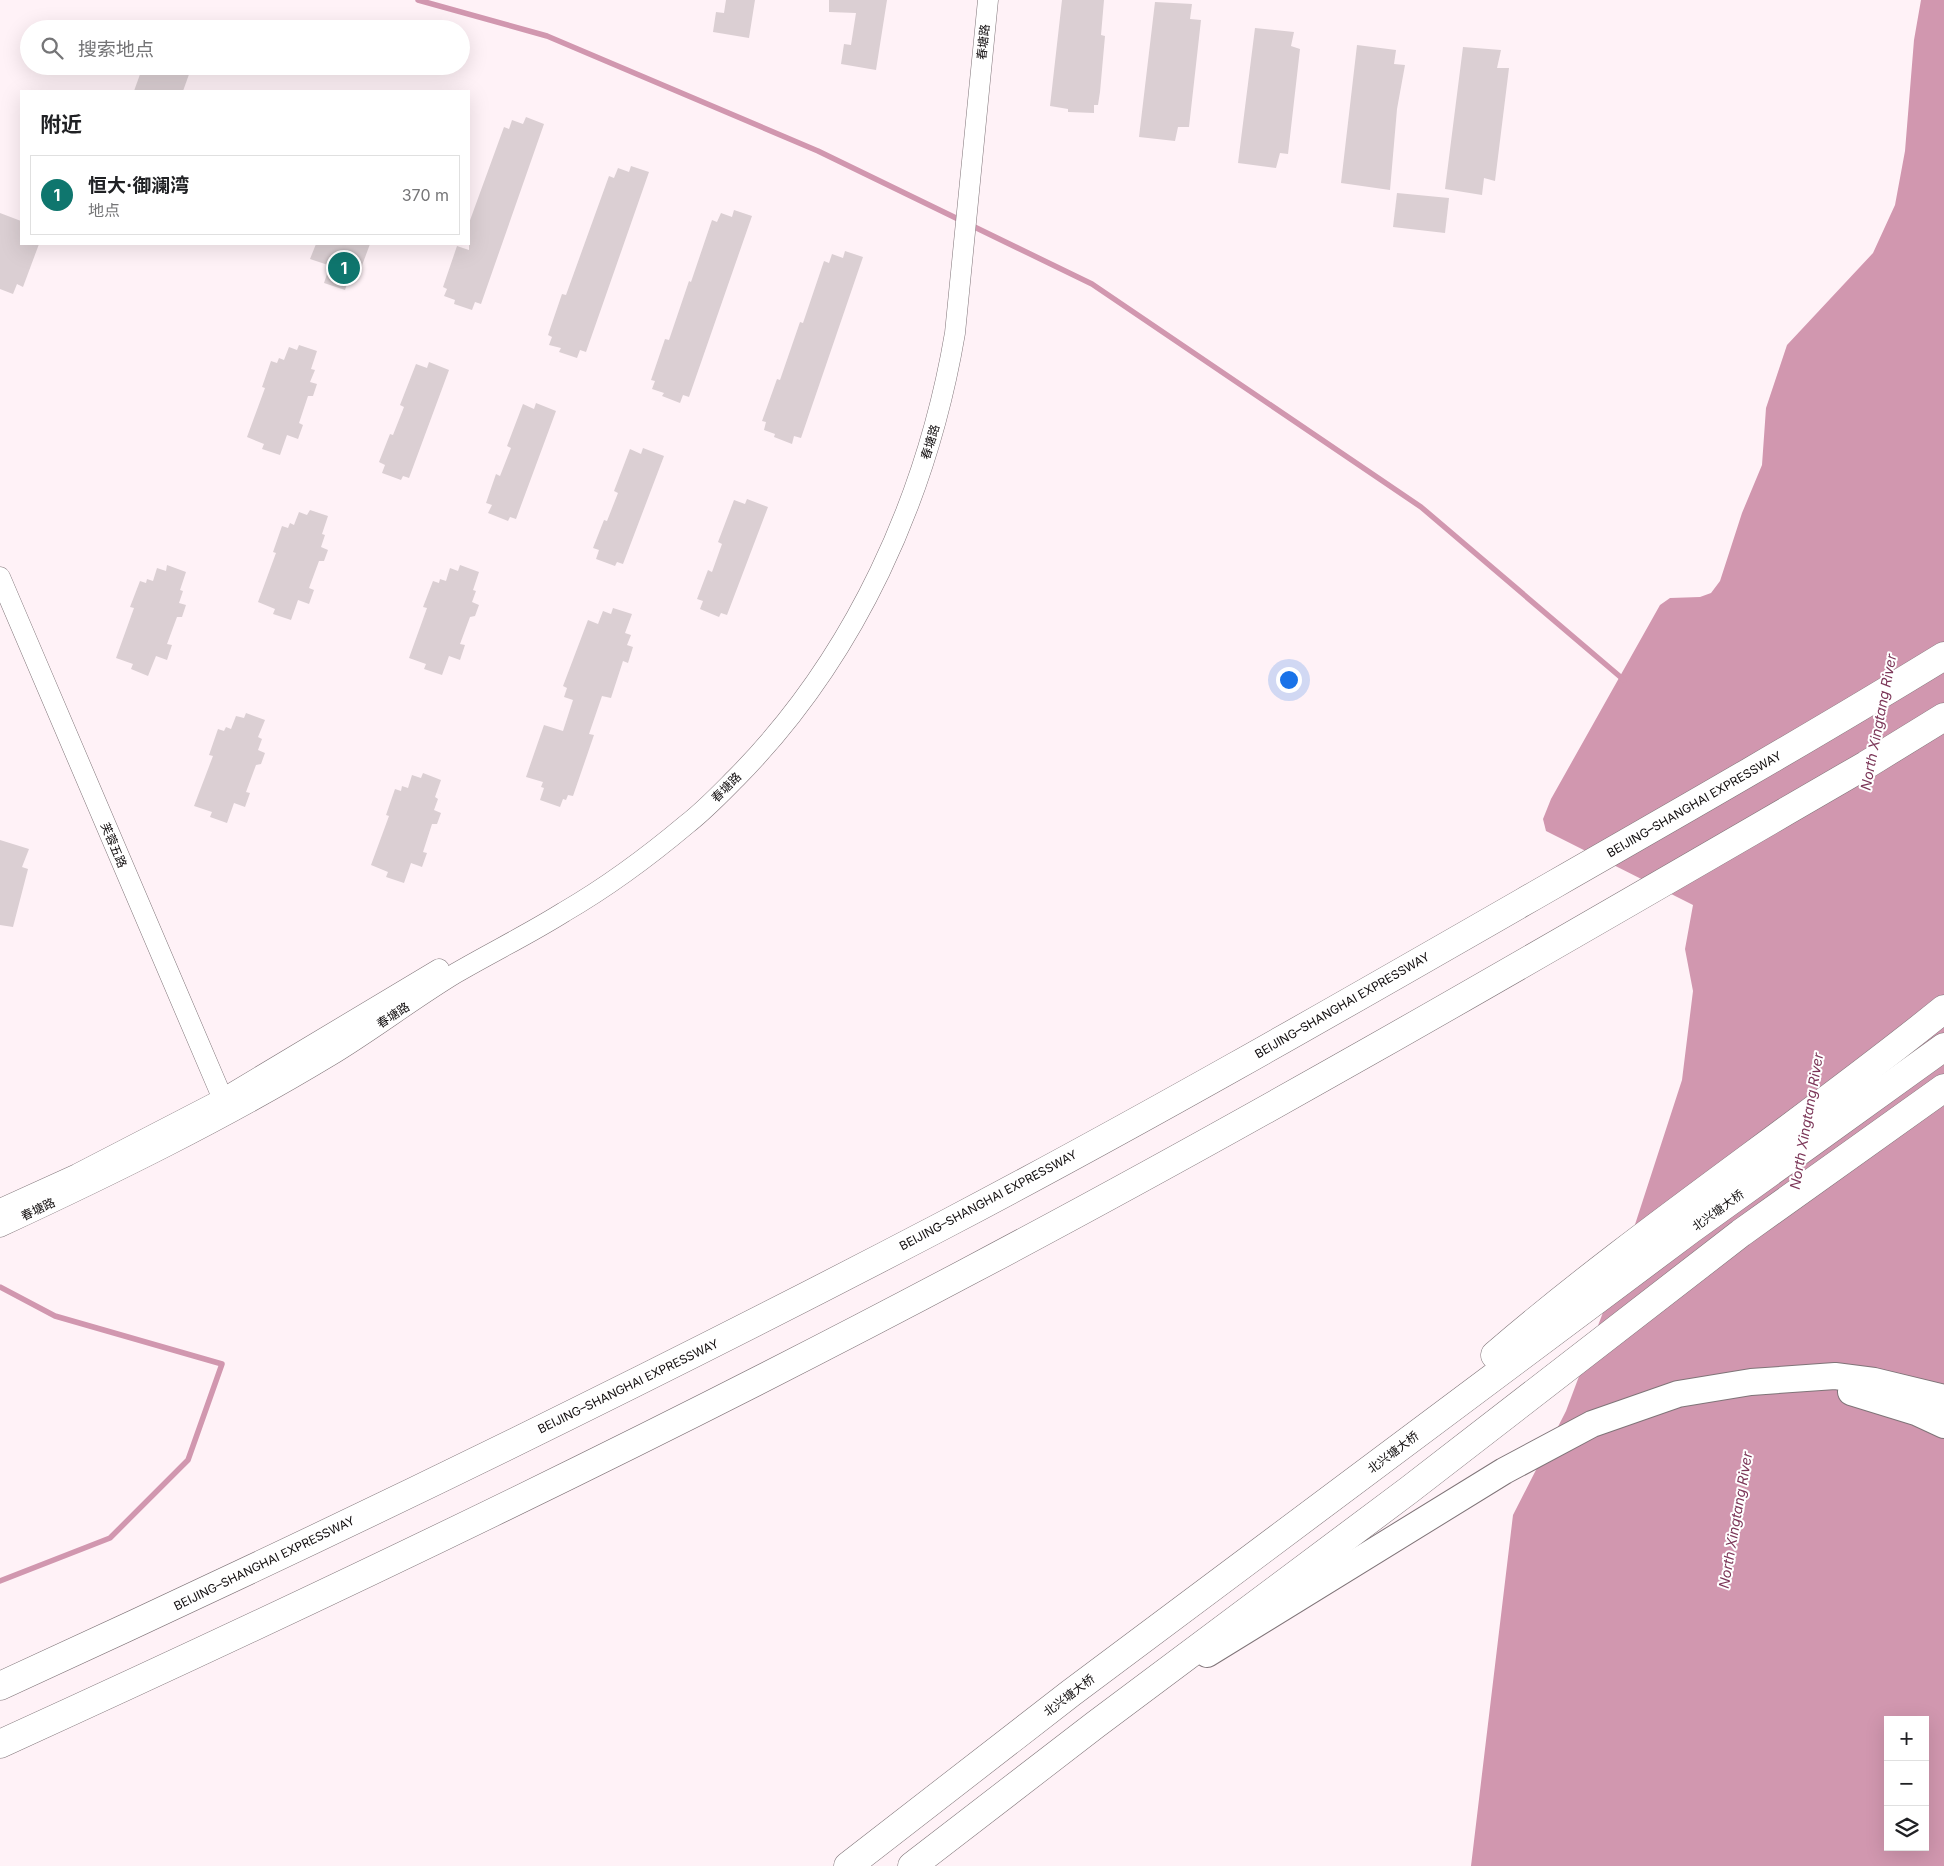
<!DOCTYPE html>
<html lang="zh">
<meta charset="utf-8">
<style>
body{margin:0;font-family:Inter,"Noto Sans SC",sans-serif;background:#f2f2f2;color:#202124}
.controls{position:absolute;right:15px;bottom:15px;display:grid;overflow:hidden;border-radius:0px;box-shadow:0 5px 20px #0002}
.controls button{width:45px;height:45px;display:grid;place-items:center;padding:0;border:0;border-bottom:1px solid #e0e0e0;background:#fff;color:#202124;font:25px sans-serif}
.you{position:absolute;left:1288px;top:679px;width:18px;height:18px;margin:-12px;border:4px solid #fff;border-radius:50%;background:#1a73e8;box-shadow:0 0 0 8px #1a73e833}
.badge{display:grid;place-items:center;width:32px;height:32px;border-radius:50%;background:#0f766e;color:#fff;font-size:16px;font-weight:700}
.pin{position:absolute;translate:-50% -50%;border:2px solid #fff;box-shadow:0 1px 5px #0006}
.list{margin:0;padding:0;list-style:none}
h2{display:flex;justify-content:space-between;align-items:center;height:65px;margin:0;padding:0 20px;font-size:21px}
h2 small{font-size:16px;font-weight:400;color:#757577}
.list li{display:grid;grid-template-columns:32px 1fr auto;gap:15px;align-items:center;box-sizing:border-box;height:80px;margin:0 10px 10px;padding:0 10px;border:1px solid #e0e0e0;border-radius:0px}
.list b{display:block;font-size:19px;white-space:nowrap}
.list p{margin:0;font-size:16px;white-space:nowrap;color:#757577}
.list em{font-size:16px;font-style:normal;color:#757577}
.icon{flex:none;width:28px;height:28px;fill:none;stroke:currentColor;stroke-width:2;stroke-linecap:round;stroke-linejoin:round}
.map{position:relative;flex:none;width:1944px;height:1866px;overflow:hidden}
.search{position:absolute;background:#fff;box-shadow:0 5px 20px #0002;left:20px;top:20px;width:450px;height:55px;display:flex;align-items:center;gap:12px;box-sizing:border-box;padding:0 18px;border-radius:28px;color:#757577;font-size:19px}
.panel{position:absolute;background:#fff;box-shadow:0 5px 20px #0002;left:20px;top:90px;width:450px;height:155px;border-radius:0px}
.map>svg:first-child{display:block}
</style>
<div class="map">
<svg width="1944" height="1866" viewBox="0 0 1944 1866">
<rect width="100%" height="100%" fill="#fff2f7"/>
<!-- water -->
<path fill="#d197af" fill-rule="evenodd" d="M1921,0H1944V1866H1471L1513,1515L1566,1411L1629,1243L1682,1080L1693,991L1685,949L1693,905L1546,831L1543,819L1551,799L1660,605L1670,598L1700,597L1711,593L1720,581L1742,513L1762,465L1766,408L1787,345L1873,253L1895,205L1905,151L1914,40ZM1888,1720H1925V1847H1888Z"/>
<g fill="none" stroke-linecap="round" stroke-linejoin="round">
<!-- stream -->
<g stroke="#d197af" stroke-width="5.5">
<polyline points="418,0 547,36 818,151 1092,284 1421,507 1624,680"/>
<polyline points="0,1287 55,1316 222,1364 188,1460 110,1538 0,1581"/>
</g>
</g>
<!-- building -->
<g fill="#dbcfd3">
<polygon points="726,0 755,0 749,38 713,32 716,12 724,13"/>
<polygon points="829,0 887,0 876,70 841,64 844,44 851,45 856,13 829,12"/>
<polygon points="1062,0 1104,0 1101,35 1105,36 1100,92 1098,105 1094,105 1094,113 1068,112 1068,109 1050,106"/>
<polygon points="1155,2 1192,4 1190,19 1201,20 1189,127 1178,127 1175,141 1139,137"/>
<polygon points="1255,28 1294,32 1291,46 1300,49 1288,154 1280,153 1276,168 1238,163"/>
<polygon points="1357,45 1396,50 1394,64 1405,65 1397,109 1390,190 1341,183"/>
<polygon points="1463,47 1501,50 1497,68 1509,68 1495,181 1484,178 1482,195 1445,189"/>
<polygon points="143,66 192,66 183,91 134,91"/>
<polygon points="526,117 544,124 481,304 475,302 472,310 454,304 455,300 444,296 447,289 443,287 457,246 469,250 469,223 504,127 509,129 512,120 523,124"/>
<polygon points="631,166 649,172 586,352 580,350 577,358 559,352 561,348 549,345 552,337 548,335 562,294 566,295 609,176 614,178 618,168 629,172"/>
<polygon points="1397,193 1449,198 1445,233 1393,227"/>
<polygon points="734,210 752,216 689,397 683,395 680,403 662,396 664,393 652,389 655,381 651,380 665,339 669,340 689,281 691,282 712,220 717,222 721,213 732,217"/>
<polygon points="0,213 21,221 21,244 39,244 23,287 17,284 13,294 0,289"/>
<polygon points="316,244 370,244 357,279 352,277 351,282 348,281 345,290 324,283 328,271 326,270 328,265 310,259"/>
<polygon points="845,251 863,257 801,438 794,436 792,444 774,437 775,434 764,430 766,422 762,421 777,379 780,380 800,322 803,323 824,261 829,263 832,254 843,258"/>
<polygon points="299,345 317,351 311,369 315,370 310,382 317,384 313,396 308,396 299,423 303,425 298,439 287,435 280,455 262,449 264,444 247,437 265,388 262,387 271,361 277,363 279,358 284,360 289,347 297,350"/>
<polygon points="429,362 449,370 409,478 403,476 401,480 382,473 385,465 379,462 390,434 393,435 404,407 400,405 416,364 427,368"/>
<polygon points="536,403 556,411 516,519 510,517 508,521 488,513 492,505 486,503 496,474 500,476 511,448 507,446 523,404 534,409"/>
<polygon points="643,448 664,456 623,564 617,562 615,566 596,559 599,550 593,548 604,520 607,521 618,493 614,491 630,449 641,454"/>
<polygon points="747,499 768,507 727,615 721,613 719,617 700,609 703,601 697,599 708,570 712,572 722,544 718,542 734,500 745,504"/>
<polygon points="310,510 328,516 322,534 325,535 321,547 328,550 324,561 319,561 309,588 314,590 309,604 298,600 291,620 273,614 275,609 258,602 276,553 273,552 282,526 288,528 290,523 294,525 299,512 307,515"/>
<polygon points="167,565 186,572 180,590 183,591 179,603 186,605 182,617 177,617 167,644 172,645 167,660 156,656 148,676 131,669 133,664 116,658 134,608 130,607 140,581 146,583 147,579 153,581 157,568 166,571"/>
<polygon points="460,565 479,572 473,590 476,591 472,602 479,605 475,616 470,617 460,644 465,645 460,660 449,656 442,675 424,669 426,664 409,658 427,608 423,607 433,581 439,583 440,579 446,581 450,568 458,571"/>
<polygon points="613,608 632,614 625,633 631,635 627,645 633,647 628,663 623,661 611,698 602,696 589,734 594,735 573,796 568,795 566,800 563,799 560,807 540,800 544,788 541,787 543,782 526,777 544,725 563,731 573,700 564,697 567,688 563,686 588,620 598,624 603,611 611,614"/>
<polygon points="246,713 265,720 258,737 262,739 258,750 265,753 261,764 256,765 246,792 250,793 245,807 234,803 227,823 210,817 212,812 194,806 213,756 209,755 218,729 224,731 226,727 231,729 236,716 244,718"/>
<polygon points="423,773 441,780 435,797 438,799 434,810 441,813 437,824 432,824 423,852 427,853 422,867 411,863 404,883 386,877 388,872 371,865 389,816 386,815 395,789 401,791 402,786 408,788 412,775 421,778"/>
<polygon points="0,840 29,849 22,867 28,869 13,927 0,925"/>
</g>
<g fill="none" stroke-linecap="round" stroke-linejoin="round">
<!-- minor casing -->
<g stroke="#7f7478" stroke-width="21">
<g id="minor">
<polyline points="0,577 228,1111"/>
<polyline points="0,1209 77,1174 222,1099 439,969"/>
<path d="M0,1227C112,1175 224,1120 330,1056C373,1030 413,999 456,973C492,952 529,934 564,912C607,887 649,856 687,824C705,810 721,793 737,777C855,657 927,498 955,333L988,0"/>
</g>
</g>
<!-- major casing -->
<g stroke="#7f7478" stroke-width="28">
<g id="major">
<polyline points="1851,1392 1916,1412 1944,1425"/>
<polyline points="1207,1654 1504,1471 1592,1424 1678,1394 1751,1382 1835,1376 1874,1381 1944,1398"/>
</g>
</g>
<!-- highway casing -->
<g stroke="#7f7478" stroke-width="29">
<g id="highway">
<path d="M1495,1355C1638,1232 1797,1128 1944,1009"/>
<path d="M0,1686C319,1540 634,1387 944,1225C1150,1117 1351,1001 1553,885C1684,810 1815,735 1944,656"/>
<path d="M0,1744C327,1595 653,1439 971,1270C1274,1110 1569,937 1866,765L1944,717"/>
<polyline points="848,1866 1071,1693 1690,1230 1944,1047"/>
<polyline points="912,1866 1095,1725 1409,1490 1741,1233 1944,1088"/>
</g>
</g>
<!-- minor -->
<use href="#minor" stroke="#fff" stroke-width="20"/>
<!-- major -->
<use href="#major" stroke="#fff" stroke-width="26"/>
<!-- highway -->
<use href="#highway" stroke="#fff" stroke-width="28"/>
</g>
<g text-anchor="middle" dominant-baseline="central" stroke-width="4" stroke-linejoin="round" paint-order="stroke">
<!-- street labels -->
<g font-size="12" fill="#110d0e" stroke="#fff">
<text transform="translate(983 42) rotate(-84)">春塘路</text>
<text transform="translate(930 442) rotate(-73)">春塘路</text>
<text transform="translate(726 787) rotate(-45)">春塘路</text>
<text transform="translate(1694 804) rotate(-30)">BEIJING–SHANGHAI EXPRESSWAY</text>
<text transform="translate(114 845) rotate(67)">芙蓉五路</text>
<text transform="translate(1342 1005) rotate(-30)">BEIJING–SHANGHAI EXPRESSWAY</text>
<text transform="translate(393 1015) rotate(-33)">春塘路</text>
<text transform="translate(988 1200) rotate(-28)">BEIJING–SHANGHAI EXPRESSWAY</text>
<text transform="translate(38 1209) rotate(-25)">春塘路</text>
<text transform="translate(1718 1210) rotate(-36)">北兴塘大桥</text>
<text transform="translate(628 1386) rotate(-26)">BEIJING–SHANGHAI EXPRESSWAY</text>
<text transform="translate(1393 1452) rotate(-37)">北兴塘大桥</text>
<text transform="translate(264 1563) rotate(-26)">BEIJING–SHANGHAI EXPRESSWAY</text>
<text transform="translate(1069 1695) rotate(-37)">北兴塘大桥</text>
</g>
<!-- water labels -->
<g font-size="14" font-style="italic" fill="#7c3658" stroke="#fff">
<text transform="translate(1878 722) rotate(-79)">North Xingtang River</text>
<text transform="translate(1806 1121) rotate(-80)">North Xingtang River</text>
<text transform="translate(1735 1520) rotate(-80)">North Xingtang River</text>
</g>
</g>
</svg>
<div class="controls">
<button>+</button>
<button>−</button>
<button><svg class="icon" aria-label="layers" viewBox="0 0 24 24"><path d="M12 4l9 5-9 5-9-5zM3 14l9 5 9-5"/></svg></button>
</div>
<div class="you"></div>
<div class="pin badge" style="left:344px;top:268px">1</div>
<div class="search"><svg class="icon" aria-label="search" viewBox="0 0 24 24"><circle cx="10" cy="10" r="6"/><path d="M15 15l6 6"/></svg>搜索地点</div>
<section class="panel">
<h2>附近<small></small></h2>
<ul class="list">
<li><span class="badge">1</span><div><b>恒大·御澜湾</b><p>地点</p></div><em>370 m</em></li>
</ul>
</section>
</div>
